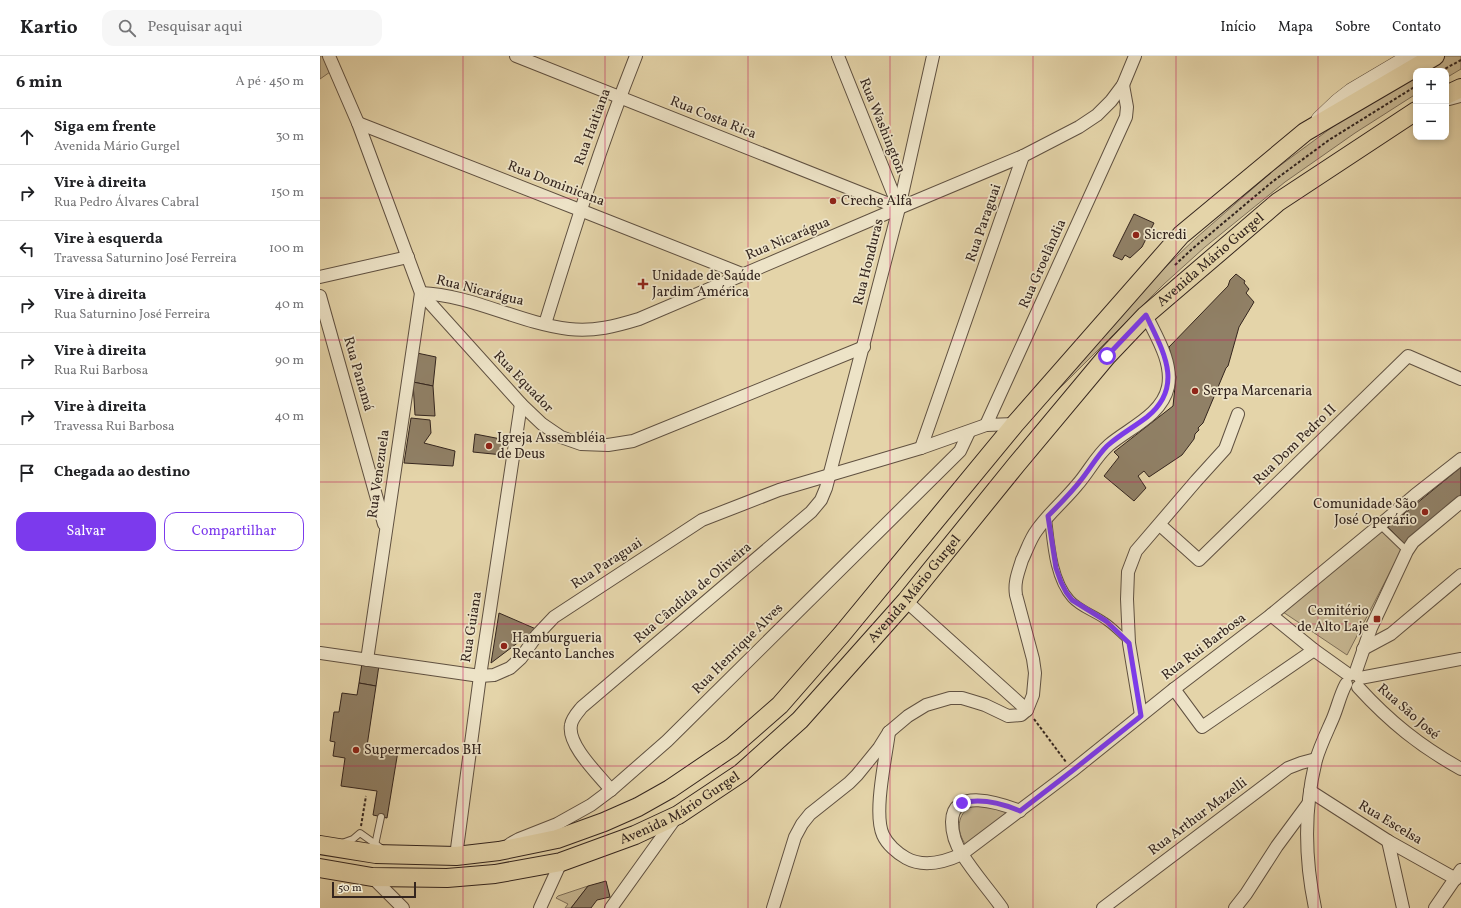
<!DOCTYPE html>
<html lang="pt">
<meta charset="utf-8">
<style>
body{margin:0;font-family:Vollkorn,serif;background:#f6f6f6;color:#202124}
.controls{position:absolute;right:12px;top:12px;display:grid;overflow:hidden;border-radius:8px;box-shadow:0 2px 6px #0003}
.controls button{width:36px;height:36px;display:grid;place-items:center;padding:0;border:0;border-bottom:1px solid #e0e0e0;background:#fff;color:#202124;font:20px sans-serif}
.scale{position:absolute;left:12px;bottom:10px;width:84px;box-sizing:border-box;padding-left:4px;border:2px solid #34251e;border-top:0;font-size:11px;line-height:14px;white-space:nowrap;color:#34251e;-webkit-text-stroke:3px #ede3c7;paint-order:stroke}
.stop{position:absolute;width:12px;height:12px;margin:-9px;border:3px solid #7c3aed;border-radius:50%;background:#fff}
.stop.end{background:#7c3aed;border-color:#fff;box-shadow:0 1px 4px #0008}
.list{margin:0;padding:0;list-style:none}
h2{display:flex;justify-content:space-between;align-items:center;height:52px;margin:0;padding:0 16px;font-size:17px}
h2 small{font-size:13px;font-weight:400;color:#757577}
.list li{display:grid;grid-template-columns:26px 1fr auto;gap:12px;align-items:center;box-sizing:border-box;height:56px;padding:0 16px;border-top:1px solid #e0e0e0}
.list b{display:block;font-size:15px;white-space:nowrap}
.list p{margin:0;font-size:13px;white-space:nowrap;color:#757577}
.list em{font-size:13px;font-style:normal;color:#757577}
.actions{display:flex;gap:8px;padding:12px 16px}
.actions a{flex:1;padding:9px 0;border:1px solid #7c3aed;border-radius:12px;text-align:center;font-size:14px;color:#7c3aed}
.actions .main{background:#7c3aed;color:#fff}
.icon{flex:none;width:22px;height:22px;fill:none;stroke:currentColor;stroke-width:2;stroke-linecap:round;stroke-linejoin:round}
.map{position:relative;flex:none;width:1141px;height:852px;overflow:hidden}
header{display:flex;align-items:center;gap:24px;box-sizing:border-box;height:56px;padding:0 20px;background:#fff;border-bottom:1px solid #e0e0e0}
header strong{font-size:19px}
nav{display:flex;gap:22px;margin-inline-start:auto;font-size:14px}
.search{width:280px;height:36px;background:#f6f6f6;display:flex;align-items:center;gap:10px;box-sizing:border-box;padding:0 14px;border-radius:12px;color:#757577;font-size:15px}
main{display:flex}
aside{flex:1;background:#fff}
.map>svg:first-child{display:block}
</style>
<header>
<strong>Kartio</strong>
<div class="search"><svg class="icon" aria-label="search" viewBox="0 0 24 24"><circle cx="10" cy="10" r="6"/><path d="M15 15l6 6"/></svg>Pesquisar aqui</div>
<nav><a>Início</a><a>Mapa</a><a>Sobre</a><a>Contato</a></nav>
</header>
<main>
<aside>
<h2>6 min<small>A pé · 450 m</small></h2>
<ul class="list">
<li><svg class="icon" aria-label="ahead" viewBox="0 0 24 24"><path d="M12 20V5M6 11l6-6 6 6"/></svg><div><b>Siga em frente</b><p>Avenida Mário Gurgel</p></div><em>30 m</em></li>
<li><svg class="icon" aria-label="right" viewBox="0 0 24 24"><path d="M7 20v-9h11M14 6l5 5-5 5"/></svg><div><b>Vire à direita</b><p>Rua Pedro Álvares Cabral</p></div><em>150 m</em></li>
<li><svg class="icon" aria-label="left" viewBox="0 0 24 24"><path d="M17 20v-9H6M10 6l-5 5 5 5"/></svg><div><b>Vire à esquerda</b><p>Travessa Saturnino José Ferreira</p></div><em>100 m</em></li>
<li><svg class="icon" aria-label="right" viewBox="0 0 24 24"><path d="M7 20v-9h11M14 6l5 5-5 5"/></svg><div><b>Vire à direita</b><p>Rua Saturnino José Ferreira</p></div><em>40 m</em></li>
<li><svg class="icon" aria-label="right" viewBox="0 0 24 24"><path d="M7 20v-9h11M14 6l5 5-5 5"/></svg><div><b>Vire à direita</b><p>Rua Rui Barbosa</p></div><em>90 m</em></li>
<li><svg class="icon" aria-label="right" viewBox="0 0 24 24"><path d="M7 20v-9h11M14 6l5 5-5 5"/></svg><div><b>Vire à direita</b><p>Travessa Rui Barbosa</p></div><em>40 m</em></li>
<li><svg class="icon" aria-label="arrive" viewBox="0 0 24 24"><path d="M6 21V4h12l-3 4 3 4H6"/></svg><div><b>Chegada ao destino</b></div></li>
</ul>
<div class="actions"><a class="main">Salvar</a><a>Compartilhar</a></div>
</aside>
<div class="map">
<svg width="1141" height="852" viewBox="0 0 1141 852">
<rect width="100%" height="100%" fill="#e4d4a9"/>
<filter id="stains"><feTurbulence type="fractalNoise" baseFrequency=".005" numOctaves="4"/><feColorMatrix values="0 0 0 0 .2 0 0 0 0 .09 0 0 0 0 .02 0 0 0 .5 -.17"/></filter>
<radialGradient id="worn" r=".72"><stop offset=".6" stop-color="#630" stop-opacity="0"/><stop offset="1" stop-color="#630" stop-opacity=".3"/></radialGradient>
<!-- green -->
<g fill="#c6b691" stroke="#7d6e58">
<polygon points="0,0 4,0 10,16 0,23"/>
<polygon points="1124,0 1141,0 1141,13 1126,22 1126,15 1098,15"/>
<polygon points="1096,16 1096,38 1035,77 965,126 885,191 844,228 735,337 835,221 876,182 954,114 1026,61"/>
<polygon points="1062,474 1082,493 1027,599 963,556"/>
<path d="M653,750L671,751L690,757L646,789C636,776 636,757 653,750Z"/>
<polygon points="268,830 251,852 245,852 248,848 236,842 238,840"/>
</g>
<!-- building -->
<g fill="#908066" stroke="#34251e">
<polygon points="814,158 834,167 822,191 810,202 805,199 802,204 793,200"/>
<polygon points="916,218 925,225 924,227 929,233 926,237 934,246 919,271 908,310 906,312 883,367 878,372 879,374 875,378 874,383 862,399 829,421 824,415 818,420 826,432 814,445 784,420 799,401 794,396 853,350 856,321 849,291 908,230 910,224"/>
<polygon points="97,297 116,301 113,330 93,326"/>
<polygon points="93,326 113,330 115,360 95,359"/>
<polygon points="91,362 110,364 111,377 104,387 135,395 133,410 84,407"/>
<polygon points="155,378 186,384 183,399 153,396"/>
<polygon points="1141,411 1141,442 1085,488 1068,471"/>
<polygon points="179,557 216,573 171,607"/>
<polygon points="42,607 59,609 56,630 39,627"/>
<polygon points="39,627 56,630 47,690 78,695 67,762 53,759 57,735 21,730 25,702 13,700 15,686 10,685 14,656 19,656 22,637 37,639"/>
<polygon points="286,825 290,841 277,844 271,852 251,852 268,830"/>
</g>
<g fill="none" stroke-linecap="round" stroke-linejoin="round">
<!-- service casing -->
<g stroke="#605141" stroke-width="8">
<g id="service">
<polyline points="1129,46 1141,43"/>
<path d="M728,462C731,488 733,523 751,543C760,553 774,557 785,565C793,570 800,578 808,585"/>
<polyline points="1060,469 1087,495"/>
<polyline points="22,787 33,783 40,777 61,792"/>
<polyline points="55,789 61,761"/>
</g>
</g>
<!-- minor casing -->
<g stroke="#605141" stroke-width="14">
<g id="minor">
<polyline points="9,0 38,67 101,237 201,348 222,368 241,381 261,388 288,389 313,385 544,291"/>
<polyline points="196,0 579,152"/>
<polyline points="518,0 579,152"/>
<polyline points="38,67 260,154 422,218"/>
<polyline points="0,221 88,201"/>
<path d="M101,237C152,239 199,267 249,273C274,276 296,270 319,263L579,152L703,100L759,71L777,59L791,45L803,29L815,0"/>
<polyline points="0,240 64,468"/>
<path d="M225,268C253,177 281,88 316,0"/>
<polyline points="695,368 666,369 806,61 807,51 803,29"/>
<polyline points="601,392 703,100"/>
<polyline points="840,469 879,504 1088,300 1141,323"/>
<polyline points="586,545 707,654"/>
<polyline points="951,559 994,594 1029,619"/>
<polyline points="1043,593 1071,578 1141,519"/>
<polyline points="0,597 160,620 174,619 190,612 201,602 217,579 234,561 382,464 459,434 601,392 666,369"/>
<polyline points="47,604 101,237"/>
<polyline points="1035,618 1051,572 1087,495 1093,486 1141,446"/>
<polyline points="1040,622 1141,603"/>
<path d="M1038,631C1070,666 1100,690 1141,713"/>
<polyline points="854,633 882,671 994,594"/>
<polyline points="821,659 809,587 807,543 808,516 816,495 876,425 905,393 918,358"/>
<path d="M569,676C566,701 553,757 563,779C567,788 577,797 586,802C604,812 625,806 642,798L752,715L854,633L951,559L1060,469L1095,439L1141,403"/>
<path d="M291,734C279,719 247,689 251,669C252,662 258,656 262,651L491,456L501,444L506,432L579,152L613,0"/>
<polyline points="990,735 1068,785 1136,823"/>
<polyline points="1068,785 1083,852"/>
<polyline points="190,788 199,783 237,768 271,749 291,734 347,685 640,395 649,376"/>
<polyline points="136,800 160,620 201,348"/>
<polyline points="52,821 83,852"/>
<polyline points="220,852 241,806"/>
<polyline points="291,852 357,760"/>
<path d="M453,852L475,781L482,768L490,758L529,727L537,719L559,692L569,676L588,660L606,649L630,642H642L652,645L665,649L688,660L701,659L707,654L713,639L715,617L713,603L696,539C694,526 698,517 702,504C707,494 710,483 717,474C728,458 744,445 757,429C768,417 776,400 789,389C809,372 842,359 848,331C853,306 836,280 826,259"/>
<path d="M682,852C669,834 654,817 642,798C636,789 632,777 632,766C632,731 680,747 700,755"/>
<polyline points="783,852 968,712 981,707 996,703"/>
<polyline points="915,852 926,838 957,790 988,748"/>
<path d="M995,852C985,804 984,752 996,704C1000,690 1007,676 1013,662C1018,650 1020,639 1026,628"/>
<polyline points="1115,852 1141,814"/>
</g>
</g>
<!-- tertiary casing -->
<g stroke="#605141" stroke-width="16">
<polyline id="tertiary" points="999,63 1018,45 1031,35 1090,0"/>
</g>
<!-- primary casing -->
<g stroke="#34251e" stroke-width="20">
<g id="primary">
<polyline points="1126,39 1141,32"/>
<polyline points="0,789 56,798 136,800 179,795 237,783 284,766 318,751 350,733 412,691 460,649 522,578 695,368 861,179 985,76 1115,0"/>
<path id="s1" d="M0,812L52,821L127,822L175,818L241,806L315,779L358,759L421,717L480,664L586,545L696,409L787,300L826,259L958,146L1096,55"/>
</g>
</g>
<!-- path -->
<g stroke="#34251e" stroke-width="2" stroke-dasharray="3 2" stroke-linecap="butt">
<polyline points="1121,15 1141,4"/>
<polyline points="855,209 871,194 952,126 1009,84 1096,30"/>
<polyline points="714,663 746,706"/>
<polyline points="41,770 46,740"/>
</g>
<!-- service -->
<use href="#service" stroke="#ede3c7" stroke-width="6"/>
<!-- minor -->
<use href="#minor" stroke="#ede3c7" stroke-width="12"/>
<!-- tertiary -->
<use href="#tertiary" stroke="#ede3c7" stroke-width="15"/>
<!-- primary -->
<use href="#primary" stroke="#e4d4a9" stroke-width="18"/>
</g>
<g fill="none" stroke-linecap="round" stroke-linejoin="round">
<!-- route -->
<path stroke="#7c3aed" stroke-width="5" d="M642,747C661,742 681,747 700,755L752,715L821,660L809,587L786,565L752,544L746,536L741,526L736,512L728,460C739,449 751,437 761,424C770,413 777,400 787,390C799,379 814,371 827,361C865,330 843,295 826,259L787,300"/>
</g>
<!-- grid -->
<path fill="none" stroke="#c2185b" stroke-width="1" stroke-opacity="0.55" d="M143,0V852M285,0V852M428,0V852M570,0V852M713,0V852M856,0V852M998,0V852M0,142H1141M0,284H1141M0,426H1141M0,568H1141M0,710H1141"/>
<!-- markers -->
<g fill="#8f2418" stroke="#ede3c7" stroke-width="1.5">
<circle cx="513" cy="145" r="4"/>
<circle cx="816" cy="179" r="4"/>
<path d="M321 222h4v4h4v4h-4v4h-4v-4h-4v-4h4z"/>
<circle cx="875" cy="335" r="4"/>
<circle cx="169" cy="390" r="4"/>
<circle cx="1105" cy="456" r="4"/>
<rect x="1053" y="559" width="8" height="8" rx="2"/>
<circle cx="184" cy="590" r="4"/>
<circle cx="36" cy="694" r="4"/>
</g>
<g text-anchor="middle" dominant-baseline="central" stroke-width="3.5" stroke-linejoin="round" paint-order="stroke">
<!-- street labels -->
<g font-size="14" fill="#34251e" stroke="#ede3c7">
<text transform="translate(393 62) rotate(22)">Rua Costa Rica</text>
<text transform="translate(562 70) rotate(68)">Rua Washington</text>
<text transform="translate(273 71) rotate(-70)">Rua Haitiana</text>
<text transform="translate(236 128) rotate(21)">Rua Dominicana</text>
<text transform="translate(664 167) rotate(-71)">Rua Paraguai</text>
<text transform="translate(468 183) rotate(-23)">Rua Nicarágua</text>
<text stroke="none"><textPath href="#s1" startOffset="1142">Avenida Mário Gurgel</textPath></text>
<text transform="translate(549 206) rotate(-76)">Rua Honduras</text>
<text transform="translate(723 208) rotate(-66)">Rua Groelândia</text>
<text transform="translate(160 235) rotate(14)">Rua Nicarágua</text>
<text transform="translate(38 318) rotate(74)">Rua Panamá</text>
<text transform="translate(203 326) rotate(46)">Rua Equador</text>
<text transform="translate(975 389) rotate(-44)">Rua Dom Pedro II</text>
<text transform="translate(59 418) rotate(-82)">Rua Venezuela</text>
<text transform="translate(287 508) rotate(-33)">Rua Paraguai</text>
<text stroke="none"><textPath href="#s1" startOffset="698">Avenida Mário Gurgel</textPath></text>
<text transform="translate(373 537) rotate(-40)">Rua Cândida de Oliveira</text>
<text transform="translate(152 571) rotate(-81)">Rua Guiana</text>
<text transform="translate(884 591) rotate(-37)">Rua Rui Barbosa</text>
<text transform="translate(418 593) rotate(-45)">Rua Henrique Alves</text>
<text transform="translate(1088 656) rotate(41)">Rua São José</text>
<text stroke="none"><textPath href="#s1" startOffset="374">Avenida Mário Gurgel</textPath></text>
<text transform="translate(878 761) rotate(-37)">Rua Arthur Mazelli</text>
<text transform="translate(1070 767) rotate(31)">Rua Escelsa</text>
</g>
<!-- poi labels -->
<g font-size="14" fill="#34251e" stroke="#ede3c7" text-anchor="start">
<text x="521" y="145">Creche Alfa</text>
<text x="824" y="179">Sicredi</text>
<text x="332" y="220">Unidade de Saúde<tspan x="332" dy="16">Jardim América</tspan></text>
<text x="883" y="335">Serpa Marcenaria</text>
<text x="177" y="382">Igreja Assembléia<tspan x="177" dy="16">de Deus</tspan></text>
<text x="1097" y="448" text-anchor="end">Comunidade São<tspan x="1097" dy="16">José Operário</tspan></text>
<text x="1049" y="555" text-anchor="end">Cemitério<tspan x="1049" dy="16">de Alto Laje</tspan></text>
<text x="192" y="582">Hamburgueria<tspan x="192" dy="16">Recanto Lanches</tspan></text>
<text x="44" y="694">Supermercados BH</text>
</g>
</g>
<rect width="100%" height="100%" filter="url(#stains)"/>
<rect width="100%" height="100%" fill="url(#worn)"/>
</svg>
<div class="controls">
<button>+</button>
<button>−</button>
</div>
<div class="scale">50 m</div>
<div class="stop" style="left:787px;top:300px"></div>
<div class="stop end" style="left:642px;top:747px"></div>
</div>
</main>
